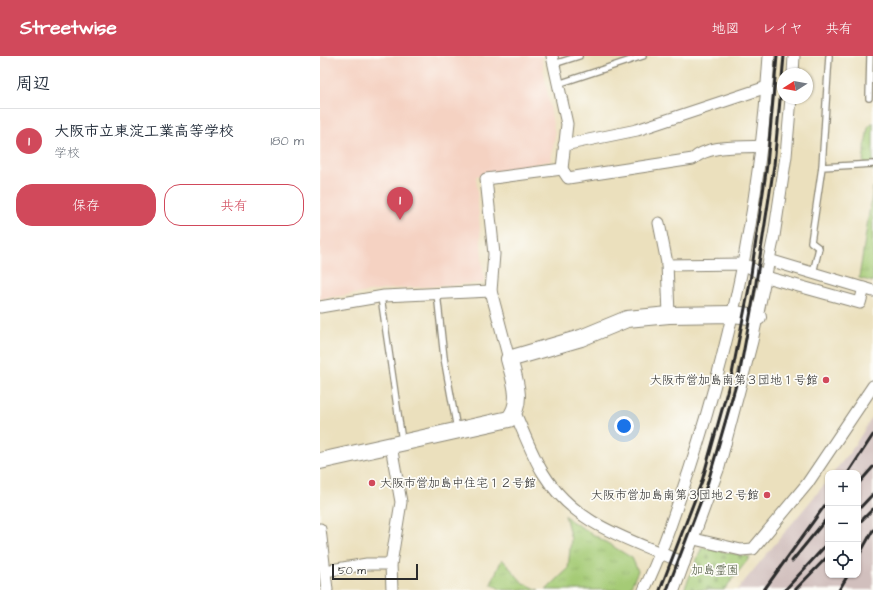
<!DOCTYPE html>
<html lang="ja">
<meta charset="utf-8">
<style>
body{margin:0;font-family:"Architects Daughter","Klee One",sans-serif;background:#f6f6f7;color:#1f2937}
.controls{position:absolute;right:12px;bottom:12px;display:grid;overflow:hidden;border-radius:8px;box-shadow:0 1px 3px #0004}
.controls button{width:36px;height:36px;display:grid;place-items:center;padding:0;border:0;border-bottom:1px solid #e0e1e3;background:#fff;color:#1f2937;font:20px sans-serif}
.compass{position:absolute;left:457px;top:12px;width:36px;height:36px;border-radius:50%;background:#fff;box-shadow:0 1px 3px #0004;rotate:259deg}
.scale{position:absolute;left:12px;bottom:10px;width:86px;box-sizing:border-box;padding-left:4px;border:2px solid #2b2b2b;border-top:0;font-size:11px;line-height:14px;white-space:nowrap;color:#2b2b2b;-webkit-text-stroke:3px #fdfcf7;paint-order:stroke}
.you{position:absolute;left:304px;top:370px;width:14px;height:14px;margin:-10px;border:3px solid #fff;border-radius:50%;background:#1a73e8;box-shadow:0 0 0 6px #1a73e833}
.badge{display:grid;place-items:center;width:26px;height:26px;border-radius:50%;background:#d1495b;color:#fff;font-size:13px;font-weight:700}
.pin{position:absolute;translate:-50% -33px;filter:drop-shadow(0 1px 2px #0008)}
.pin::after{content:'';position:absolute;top:21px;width:14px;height:12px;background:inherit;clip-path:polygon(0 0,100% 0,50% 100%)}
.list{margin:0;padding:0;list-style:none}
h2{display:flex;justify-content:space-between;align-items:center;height:52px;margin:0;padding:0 16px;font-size:17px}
h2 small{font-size:13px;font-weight:400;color:#747a83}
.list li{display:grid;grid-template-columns:26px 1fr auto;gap:12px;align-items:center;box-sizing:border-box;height:64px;padding:0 16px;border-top:1px solid #e0e1e3}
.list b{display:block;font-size:15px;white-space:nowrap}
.list p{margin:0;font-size:13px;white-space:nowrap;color:#747a83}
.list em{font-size:13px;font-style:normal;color:#747a83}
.actions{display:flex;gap:8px;padding:12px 16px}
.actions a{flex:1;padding:9px 0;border:1px solid #d1495b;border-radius:16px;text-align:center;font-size:14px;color:#d1495b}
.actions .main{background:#d1495b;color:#fff}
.icon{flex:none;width:22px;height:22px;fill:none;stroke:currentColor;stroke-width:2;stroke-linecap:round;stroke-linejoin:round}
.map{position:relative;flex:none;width:553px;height:534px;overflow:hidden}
header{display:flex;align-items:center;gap:24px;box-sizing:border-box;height:56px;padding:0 20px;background:#d1495b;color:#fff}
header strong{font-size:19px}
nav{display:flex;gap:22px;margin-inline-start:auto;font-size:14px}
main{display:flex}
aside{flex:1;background:#fff}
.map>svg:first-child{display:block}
</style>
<header>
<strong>Streetwise</strong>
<nav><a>地図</a><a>レイヤ</a><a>共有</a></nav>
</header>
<main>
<aside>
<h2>周辺<small></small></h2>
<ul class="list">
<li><span class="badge">1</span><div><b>大阪市立東淀工業高等学校</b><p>学校</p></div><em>180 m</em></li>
</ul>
<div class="actions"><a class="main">保存</a><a>共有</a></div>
</aside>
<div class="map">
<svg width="553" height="534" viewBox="0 0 553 534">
<defs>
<pattern id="cemetery-stones" width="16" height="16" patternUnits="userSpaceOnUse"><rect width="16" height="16" fill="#a5cb76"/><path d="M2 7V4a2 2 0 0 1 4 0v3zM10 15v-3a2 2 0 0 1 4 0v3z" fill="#8eae66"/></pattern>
<pattern id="park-tufts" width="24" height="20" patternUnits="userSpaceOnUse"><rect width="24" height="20" fill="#a5cb76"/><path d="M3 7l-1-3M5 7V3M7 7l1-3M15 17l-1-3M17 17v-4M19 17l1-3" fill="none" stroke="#8eae66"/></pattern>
</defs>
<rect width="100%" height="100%" fill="#fdfcf7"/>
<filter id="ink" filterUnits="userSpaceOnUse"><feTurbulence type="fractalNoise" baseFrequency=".025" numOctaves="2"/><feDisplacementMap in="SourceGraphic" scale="8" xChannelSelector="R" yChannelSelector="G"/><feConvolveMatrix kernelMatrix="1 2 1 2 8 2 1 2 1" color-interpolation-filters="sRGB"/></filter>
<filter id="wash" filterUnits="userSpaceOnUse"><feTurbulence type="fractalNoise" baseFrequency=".012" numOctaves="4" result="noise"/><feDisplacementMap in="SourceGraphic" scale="16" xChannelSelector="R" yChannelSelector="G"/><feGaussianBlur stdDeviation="0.9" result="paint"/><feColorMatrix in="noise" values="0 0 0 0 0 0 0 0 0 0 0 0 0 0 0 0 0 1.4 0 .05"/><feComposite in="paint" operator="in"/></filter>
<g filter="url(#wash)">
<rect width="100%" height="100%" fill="#ebe0bd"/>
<!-- built -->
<polygon fill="#f5d2c2" points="0,0 221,0 235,79 231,105 156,120 164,227 71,233 0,243"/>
<!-- railway -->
<polygon fill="#d1bfbd" points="553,360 553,534 417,534 508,424 508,519 538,519 538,417 513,417 531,395"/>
<!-- cemetery -->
<polygon fill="url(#cemetery-stones)" stroke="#687b50" points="382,491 430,501 404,534 364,534"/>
<!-- park -->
<g fill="url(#park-tufts)" stroke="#687b50">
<polygon points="553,66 553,115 543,105 548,71"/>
<polygon points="553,131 553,226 539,222"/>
<polygon points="245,459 251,465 312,502 318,515 309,534 226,534 248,513 251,483"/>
<polygon points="182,503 203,527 219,534 182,534 171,528"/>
</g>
</g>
<g filter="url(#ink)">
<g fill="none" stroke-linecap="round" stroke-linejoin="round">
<!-- lane casing -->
<g stroke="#8b8674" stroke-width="8">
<g id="lane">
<polyline points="234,8 259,0"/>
<polyline points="238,28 323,0"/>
<polyline points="549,42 550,0"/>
<polyline points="502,111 509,0"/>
<polyline points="493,217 499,192 491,186 502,111 553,108"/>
<polyline points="117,237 124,302 137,373"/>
<polyline points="61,241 82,385"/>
</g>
</g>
<!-- street casing -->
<g stroke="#8b8674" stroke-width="13">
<g id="street">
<polyline points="473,18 474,0"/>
<polyline points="244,89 317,74 447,31"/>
<path d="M242,113L248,122L373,103C390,88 419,92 441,90"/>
<polyline points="339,167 347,207 349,259"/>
<polyline points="449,204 553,235"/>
<polyline points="347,209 424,208 446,221 540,247 544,232"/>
<polyline points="0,251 64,240 171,235"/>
<polyline points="189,303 171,235 174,198 166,123 242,113 247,68 232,0"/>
<path d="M195,357C204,377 212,399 223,417C256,471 311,483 364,507"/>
<polyline points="71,390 81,446 71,508 72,534"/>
<polyline points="0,473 7,534"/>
<polyline points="374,483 421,494 433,493 487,428 553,330"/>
<polyline points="5,515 47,508 71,508"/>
<path d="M324,534C343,495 355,456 369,415C413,281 441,141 449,0"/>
<polyline points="354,534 399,411 432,285 454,180 466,100 471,42"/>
</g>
</g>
<!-- secondary casing -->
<g stroke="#8b8674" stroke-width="18">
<path id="secondary" d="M0,405L189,363C204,347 194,322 189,303L261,282L307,263L349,259L413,258L438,261"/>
</g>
<!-- lane -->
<use href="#lane" stroke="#fff" stroke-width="5.5"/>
<!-- street -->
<use href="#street" stroke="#fff" stroke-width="11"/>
<!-- secondary -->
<use href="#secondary" stroke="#fff" stroke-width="16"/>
<!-- rail -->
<g stroke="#2b2b2b" stroke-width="3">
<polyline points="528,417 553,379"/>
<polyline points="538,428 553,411"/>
<polyline points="538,454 553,438"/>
<polyline points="538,468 553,453"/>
<polyline points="538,501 553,474"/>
<polyline points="472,505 508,461"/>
<polyline points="340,534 382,425 412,318 429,232 447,109 457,0"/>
<polyline points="347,534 387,429 420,315 435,233 454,109 464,0"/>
<polyline points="444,534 508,445"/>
<polyline points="465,534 508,487"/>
<polyline points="475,534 508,500"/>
<polyline points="519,534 528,519"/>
</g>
</g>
</g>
<!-- markers -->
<g fill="#d1495b" stroke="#fdfcf7" stroke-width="1.5">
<circle cx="506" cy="324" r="4"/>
<circle cx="52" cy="427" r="4"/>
<circle cx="447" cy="439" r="4"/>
</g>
<g text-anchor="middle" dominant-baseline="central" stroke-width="3.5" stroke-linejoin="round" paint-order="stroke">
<!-- poi labels -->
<g font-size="12" fill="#2b2b2b" stroke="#fdfcf7" text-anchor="end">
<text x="498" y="324">大阪市営加島南第３団地１号館</text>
<text x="60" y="427" text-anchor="start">大阪市営加島中住宅１２号館</text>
<text x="439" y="439">大阪市営加島南第３団地２号館</text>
</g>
<!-- park labels -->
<g font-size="12" fill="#505b42" stroke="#fdfcf7">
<text x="395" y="514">加島霊園</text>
</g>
</g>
</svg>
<div class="controls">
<button>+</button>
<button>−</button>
<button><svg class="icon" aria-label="locate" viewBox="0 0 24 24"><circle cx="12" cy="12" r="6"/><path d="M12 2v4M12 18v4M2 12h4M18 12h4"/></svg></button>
</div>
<svg class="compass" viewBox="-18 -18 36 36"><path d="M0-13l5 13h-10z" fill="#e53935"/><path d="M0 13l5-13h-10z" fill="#747a83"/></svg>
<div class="scale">50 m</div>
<div class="you"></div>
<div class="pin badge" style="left:80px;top:164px">1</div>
</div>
</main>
